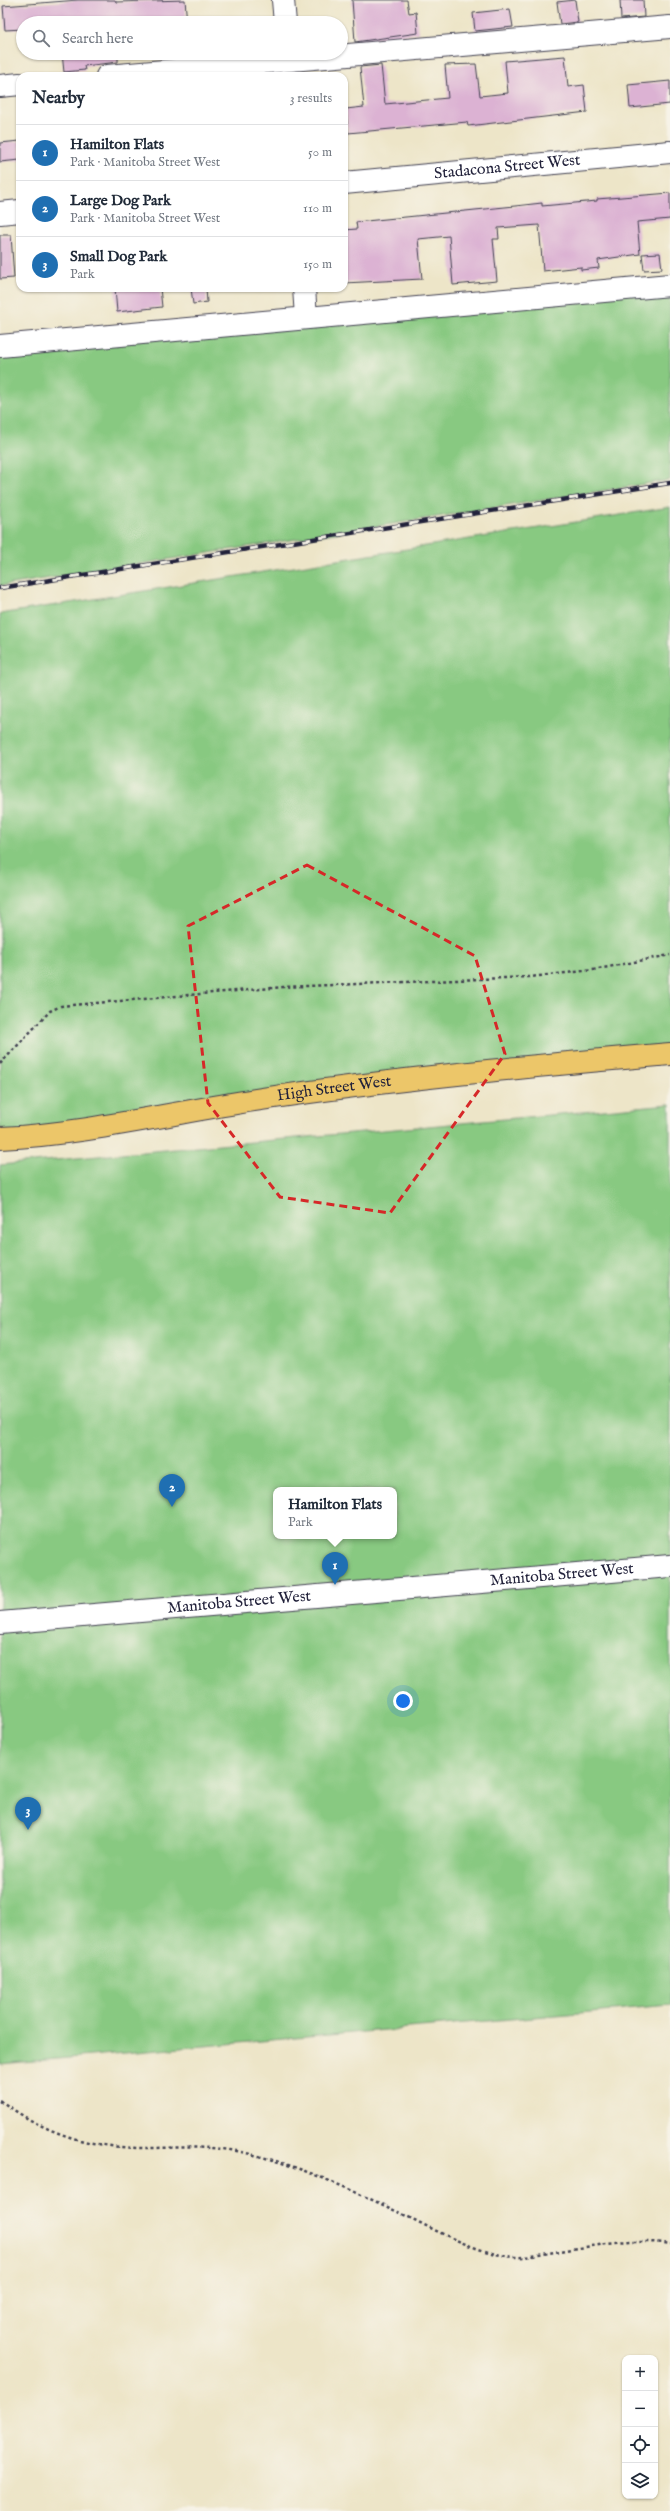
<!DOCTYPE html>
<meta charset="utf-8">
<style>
body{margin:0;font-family:"IM FELL English",serif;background:#f2f2f3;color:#1f2937}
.controls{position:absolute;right:12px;bottom:12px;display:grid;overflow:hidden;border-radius:8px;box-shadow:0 1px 3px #0004}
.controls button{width:36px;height:36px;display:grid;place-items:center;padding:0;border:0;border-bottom:1px solid #e0e1e3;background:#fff;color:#1f2937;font:20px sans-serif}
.you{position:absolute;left:403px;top:1701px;width:14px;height:14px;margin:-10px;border:3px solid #fff;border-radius:50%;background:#1a73e8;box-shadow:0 0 0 6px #1a73e833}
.badge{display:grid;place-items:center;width:26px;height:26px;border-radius:50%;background:#1f6fb2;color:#fff;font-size:13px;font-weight:700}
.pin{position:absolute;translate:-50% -33px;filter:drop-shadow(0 1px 2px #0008)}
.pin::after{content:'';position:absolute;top:21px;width:14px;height:12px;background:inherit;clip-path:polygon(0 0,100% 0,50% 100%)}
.popup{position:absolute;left:273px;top:1487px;width:124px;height:52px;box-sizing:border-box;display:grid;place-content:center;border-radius:8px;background:#fff;filter:drop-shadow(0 1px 3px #0005);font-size:13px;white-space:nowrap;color:#747a83}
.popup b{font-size:15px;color:#1f2937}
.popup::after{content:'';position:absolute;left:50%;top:100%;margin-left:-8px;border:8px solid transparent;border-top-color:#fff}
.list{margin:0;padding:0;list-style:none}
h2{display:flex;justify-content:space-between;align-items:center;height:52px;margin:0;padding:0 16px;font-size:17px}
h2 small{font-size:13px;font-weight:400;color:#747a83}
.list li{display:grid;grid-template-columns:26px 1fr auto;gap:12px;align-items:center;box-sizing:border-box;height:56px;padding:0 16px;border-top:1px solid #e0e1e3}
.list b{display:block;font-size:15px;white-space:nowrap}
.list p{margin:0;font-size:13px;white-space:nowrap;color:#747a83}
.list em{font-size:13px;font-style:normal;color:#747a83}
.icon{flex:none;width:22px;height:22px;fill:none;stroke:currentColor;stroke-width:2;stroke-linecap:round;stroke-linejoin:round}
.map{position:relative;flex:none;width:670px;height:2511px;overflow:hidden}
.search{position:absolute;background:#fff;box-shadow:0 1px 3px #0004;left:16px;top:16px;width:332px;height:44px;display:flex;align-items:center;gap:10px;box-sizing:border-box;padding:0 14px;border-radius:22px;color:#747a83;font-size:15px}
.panel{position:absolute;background:#fff;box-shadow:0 1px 3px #0004;left:16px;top:72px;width:332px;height:220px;border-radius:12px}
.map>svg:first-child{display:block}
</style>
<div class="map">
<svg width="670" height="2511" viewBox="0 0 670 2511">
<rect width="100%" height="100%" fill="#f7f3e8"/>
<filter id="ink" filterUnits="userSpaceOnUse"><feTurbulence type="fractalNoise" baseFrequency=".025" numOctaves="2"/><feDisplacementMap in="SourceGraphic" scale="8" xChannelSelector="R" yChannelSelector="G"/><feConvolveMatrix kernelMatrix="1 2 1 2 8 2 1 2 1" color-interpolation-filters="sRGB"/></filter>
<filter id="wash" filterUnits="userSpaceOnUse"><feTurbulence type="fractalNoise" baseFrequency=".012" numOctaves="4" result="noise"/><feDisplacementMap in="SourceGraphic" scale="16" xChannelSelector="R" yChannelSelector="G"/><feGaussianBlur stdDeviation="0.9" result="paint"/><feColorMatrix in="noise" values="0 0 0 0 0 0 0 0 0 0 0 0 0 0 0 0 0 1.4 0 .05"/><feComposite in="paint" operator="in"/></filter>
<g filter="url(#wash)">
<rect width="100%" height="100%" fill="#ede5c8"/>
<!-- green -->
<g fill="#88c981" stroke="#55765e" fill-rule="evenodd">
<polygon points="670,285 670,480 0,586 0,346"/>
<polygon points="670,507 670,1051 0,1136 0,614"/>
<path d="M670,1104V2005L0,2064V1165ZM276,1490H394V1536H276Z"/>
</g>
<g id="blocks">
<!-- building -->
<g fill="#dcb2d3">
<polygon points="78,0 115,0 116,2 185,0 187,23 23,23 23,29 5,30 3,6"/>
<polygon points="352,0 407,0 409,13 416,12 418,33 355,42"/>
<polygon points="575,0 578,22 560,24 557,2"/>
<polygon points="620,0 643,0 644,17 621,19"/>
<polygon points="510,9 513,27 475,31 473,13"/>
<polygon points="62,53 118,53 118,62 84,66 85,70 64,72"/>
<polygon points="565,56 568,87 584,85 587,112 468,126 467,122 348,133 346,109 364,107 360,67 381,65 385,104 448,98 445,65 476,64 480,96 508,93 505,61"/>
<polygon points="670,81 670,104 630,108 628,85"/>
<polygon points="20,141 20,160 0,162 0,143"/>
<polygon points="670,193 670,219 637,222 640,254 598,260 599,268 581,270 581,267 543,271 539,225 498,228 499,239 493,239 497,281 453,285 449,236 418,239 422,279 344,283 344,230 357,229 356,222 515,206 542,203 542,206 597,201 597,199"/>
<polygon points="0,235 11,235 14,278 0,279"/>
<polygon points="660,253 662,269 644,270 642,254"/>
<polygon points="115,288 160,288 162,307 117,312"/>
<polygon points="191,288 206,288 207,302 193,304"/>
</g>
</g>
</g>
<g filter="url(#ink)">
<use href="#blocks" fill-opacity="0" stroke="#403f50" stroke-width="1"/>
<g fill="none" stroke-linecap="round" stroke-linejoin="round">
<!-- minor casing -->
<g stroke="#403f50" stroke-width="24">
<g id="minor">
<polyline points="283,0 285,23"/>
<polyline points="107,76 670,27"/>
<polyline points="0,86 20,84"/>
<path id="s1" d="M344,183L670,152"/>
<polyline points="0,213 20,211"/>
<polyline points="304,288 306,317"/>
<polyline points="0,346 670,285"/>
<path id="s2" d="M0,1623L670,1566"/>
</g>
</g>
<!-- major casing -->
<g stroke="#403f50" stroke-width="24">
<g id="major">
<path id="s3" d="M0,1138C86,1134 170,1113 255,1100C392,1079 531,1066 670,1054"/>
</g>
</g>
<!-- path -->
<g stroke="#403f50" stroke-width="2.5" stroke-dasharray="3 3" stroke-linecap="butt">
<polyline points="0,1064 50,1011 61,1006 283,987 530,977 593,970 670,955"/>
<path d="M0,2100C43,2133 90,2148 144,2148C179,2148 212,2145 246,2153C299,2165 349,2189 398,2212C432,2228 478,2255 516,2257C528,2258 542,2254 554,2252C593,2246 630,2238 670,2244"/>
</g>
<!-- minor -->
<use href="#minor" stroke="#fff" stroke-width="22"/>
<!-- major -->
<use href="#major" stroke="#ecc669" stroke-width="22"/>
<!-- rail casing -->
<g stroke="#22223b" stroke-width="4.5">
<polyline id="rail" points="0,588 670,483"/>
</g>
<!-- rail -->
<use href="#rail" stroke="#f7f3e8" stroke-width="3" stroke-dasharray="9" stroke-linecap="butt"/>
</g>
</g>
<!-- marked area -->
<path fill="none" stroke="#d62828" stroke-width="3" stroke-dasharray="8 5" stroke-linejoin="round" d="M307,865L475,956L505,1054L390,1213L280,1197L208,1103L188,926Z"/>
<g text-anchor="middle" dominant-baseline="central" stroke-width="4" stroke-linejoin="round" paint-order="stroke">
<!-- street labels -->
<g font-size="16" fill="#22223b" stroke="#f7f3e8">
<text stroke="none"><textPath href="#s1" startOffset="164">Stadacona Street West</textPath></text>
<text stroke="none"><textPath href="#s3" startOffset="338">High Street West</textPath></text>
<text stroke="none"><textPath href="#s2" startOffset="564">Manitoba Street West</textPath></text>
<text stroke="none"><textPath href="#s2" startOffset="240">Manitoba Street West</textPath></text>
</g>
</g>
</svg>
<div class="controls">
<button>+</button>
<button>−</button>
<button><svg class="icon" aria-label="locate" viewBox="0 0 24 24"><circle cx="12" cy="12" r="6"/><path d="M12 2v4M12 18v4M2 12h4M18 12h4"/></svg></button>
<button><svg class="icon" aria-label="layers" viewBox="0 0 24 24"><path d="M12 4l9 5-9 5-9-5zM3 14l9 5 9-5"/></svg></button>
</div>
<div class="you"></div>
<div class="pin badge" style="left:335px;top:1585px">1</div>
<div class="popup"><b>Hamilton Flats</b>Park</div>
<div class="pin badge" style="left:172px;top:1507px">2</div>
<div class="pin badge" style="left:28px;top:1830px">3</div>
<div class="search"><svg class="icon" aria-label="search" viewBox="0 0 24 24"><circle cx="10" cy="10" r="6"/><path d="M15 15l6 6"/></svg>Search here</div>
<section class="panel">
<h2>Nearby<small>3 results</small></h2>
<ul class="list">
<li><span class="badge">1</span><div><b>Hamilton Flats</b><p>Park · Manitoba Street West</p></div><em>50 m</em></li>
<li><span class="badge">2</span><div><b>Large Dog Park</b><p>Park · Manitoba Street West</p></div><em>110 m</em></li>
<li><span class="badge">3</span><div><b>Small Dog Park</b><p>Park</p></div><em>150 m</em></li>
</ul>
</section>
</div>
